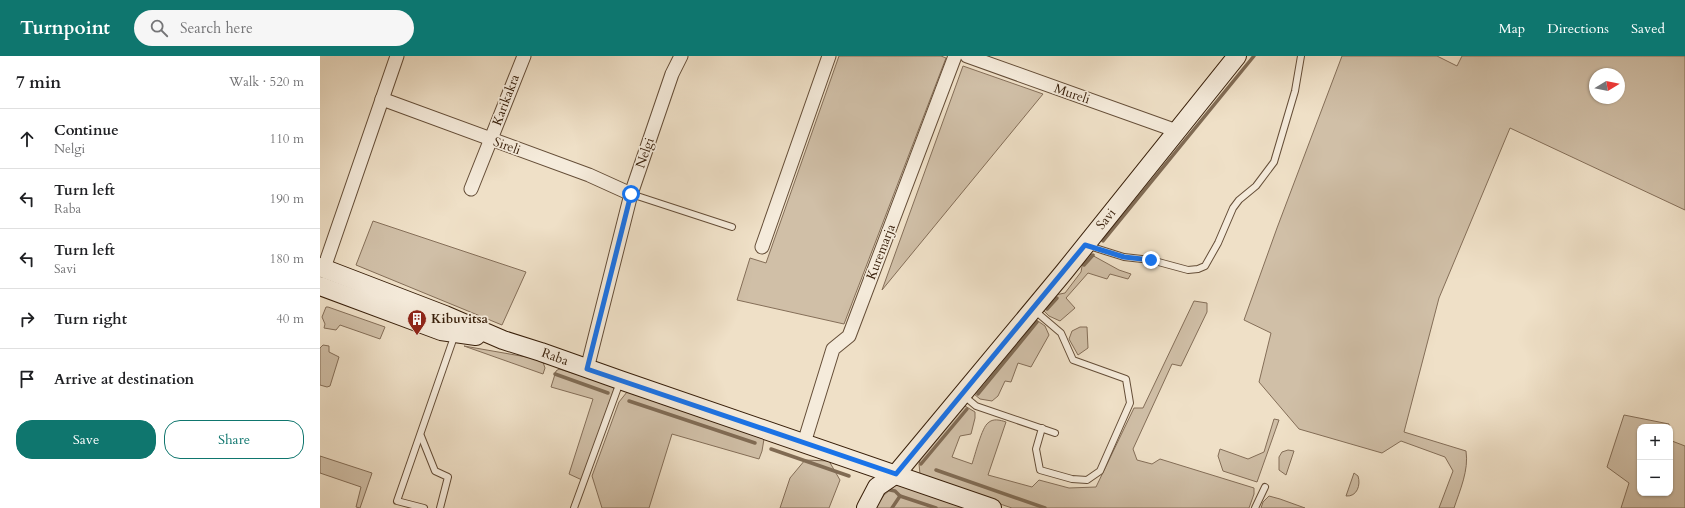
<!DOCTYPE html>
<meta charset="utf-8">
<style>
body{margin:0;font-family:Cardo,serif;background:#f6f6f6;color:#202124}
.controls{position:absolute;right:12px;bottom:12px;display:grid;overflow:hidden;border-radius:8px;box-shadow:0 1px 3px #0004}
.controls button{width:36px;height:36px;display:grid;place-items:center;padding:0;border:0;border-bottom:1px solid #e0e0e0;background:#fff;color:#202124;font:20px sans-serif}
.compass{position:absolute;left:1269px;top:12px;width:36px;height:36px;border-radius:50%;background:#fff;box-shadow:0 1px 3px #0004;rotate:80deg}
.stop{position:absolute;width:12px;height:12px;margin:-9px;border:3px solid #1a73e8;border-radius:50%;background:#fff}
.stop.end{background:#1a73e8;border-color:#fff;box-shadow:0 1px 4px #0008}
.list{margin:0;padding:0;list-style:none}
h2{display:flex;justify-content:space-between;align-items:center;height:52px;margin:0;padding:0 16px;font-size:17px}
h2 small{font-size:13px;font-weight:400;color:#757577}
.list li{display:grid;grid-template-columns:26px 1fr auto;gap:12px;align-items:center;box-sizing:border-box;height:60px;padding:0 16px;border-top:1px solid #e0e0e0}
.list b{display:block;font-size:15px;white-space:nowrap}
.list p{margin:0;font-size:13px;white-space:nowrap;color:#757577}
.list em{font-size:13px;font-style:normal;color:#757577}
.actions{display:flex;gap:8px;padding:12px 16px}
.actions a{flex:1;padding:9px 0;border:1px solid #0f766e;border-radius:16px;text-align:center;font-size:14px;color:#0f766e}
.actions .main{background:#0f766e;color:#fff}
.icon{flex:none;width:22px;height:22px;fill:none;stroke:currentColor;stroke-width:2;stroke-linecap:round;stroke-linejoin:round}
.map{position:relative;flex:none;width:1365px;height:452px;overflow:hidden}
header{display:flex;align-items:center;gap:24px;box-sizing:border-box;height:56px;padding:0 20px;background:#0f766e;color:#fff}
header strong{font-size:19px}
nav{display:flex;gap:22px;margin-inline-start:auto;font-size:14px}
.search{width:280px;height:36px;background:#f6f6f6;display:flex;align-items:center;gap:10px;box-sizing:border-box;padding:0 14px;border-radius:22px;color:#757577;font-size:15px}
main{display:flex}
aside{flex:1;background:#fff}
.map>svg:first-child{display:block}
</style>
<header>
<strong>Turnpoint</strong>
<div class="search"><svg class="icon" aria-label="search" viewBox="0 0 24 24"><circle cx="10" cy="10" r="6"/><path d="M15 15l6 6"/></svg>Search here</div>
<nav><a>Map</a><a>Directions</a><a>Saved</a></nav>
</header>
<main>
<aside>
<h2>7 min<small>Walk · 520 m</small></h2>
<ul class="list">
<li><svg class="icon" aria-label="ahead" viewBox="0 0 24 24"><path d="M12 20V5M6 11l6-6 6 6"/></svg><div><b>Continue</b><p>Nelgi</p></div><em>110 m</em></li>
<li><svg class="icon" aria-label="left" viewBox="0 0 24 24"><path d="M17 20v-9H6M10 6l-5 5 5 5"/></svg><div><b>Turn left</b><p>Raba</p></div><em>190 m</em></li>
<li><svg class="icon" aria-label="left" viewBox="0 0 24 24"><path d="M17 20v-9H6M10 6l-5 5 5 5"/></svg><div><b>Turn left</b><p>Savi</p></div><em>180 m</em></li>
<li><svg class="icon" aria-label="right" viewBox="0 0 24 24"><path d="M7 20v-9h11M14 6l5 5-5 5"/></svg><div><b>Turn right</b></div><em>40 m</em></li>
<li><svg class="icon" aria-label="arrive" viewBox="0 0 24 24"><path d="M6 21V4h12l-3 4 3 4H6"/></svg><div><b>Arrive at destination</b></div></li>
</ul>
<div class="actions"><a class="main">Save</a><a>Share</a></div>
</aside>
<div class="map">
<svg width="1365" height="452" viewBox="0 0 1365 452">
<rect width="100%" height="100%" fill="#efe0c7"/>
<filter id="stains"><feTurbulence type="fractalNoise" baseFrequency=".005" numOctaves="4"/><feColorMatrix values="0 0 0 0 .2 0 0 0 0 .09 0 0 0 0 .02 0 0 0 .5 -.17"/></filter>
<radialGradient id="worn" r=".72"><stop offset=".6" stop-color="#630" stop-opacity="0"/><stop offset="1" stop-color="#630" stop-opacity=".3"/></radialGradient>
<!-- green -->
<g fill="#d0bfa7" stroke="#846e58" fill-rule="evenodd">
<polygon points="519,0 621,0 626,2 524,268 417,244 430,202 446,207"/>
<path d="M1022,0H1117L1137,10L1142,0H1365V154L1190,72L1119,242L1084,376L1146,395C1149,414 1140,434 1134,452H1119L1133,415L1125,401L1081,385L1062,397L979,373L939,326L951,277L924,264L957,172ZM1275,18H1299V42H1275Z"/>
<polygon points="643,10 723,38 562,234"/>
<polygon points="53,165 206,216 182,269 36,209"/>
<polygon points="770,198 799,214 811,218 808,223 790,218 787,223 768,217 746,242 755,252 740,265 729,260 722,253 735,239 745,237 761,216 763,205"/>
<path d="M874,245L887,247V256L861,310L852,308L813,393L817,404L832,408L840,403L934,432V438L929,452H692L612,425L600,418L599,408L601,401L639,352L645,350L655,356V362L651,378L640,380L632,401L652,408C655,399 662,371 668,367C673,362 680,364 686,366L668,419L712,431L719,424L749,432L776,431L814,352H823Z"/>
<polygon points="6,251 8,251 65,271 60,283 20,269 16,274 4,272 5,268 2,261"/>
<polygon points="715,263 725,270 729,279 711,311 698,307 691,326 685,325 678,340 672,345 660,343 654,338"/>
<polygon points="760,271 767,271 768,292 758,299 749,283 752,275"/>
<polygon points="3,289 9,290 9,296 19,301 10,330 7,331 0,329 0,292"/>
<polygon points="144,290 218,303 223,306 225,312 223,318"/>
<polygon points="239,313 293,329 294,333 262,424 249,418 273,343 231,331 236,315"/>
<polygon points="307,336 321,339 444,383 442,395 439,403 352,378 329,452 282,452 272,420 299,346"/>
<polygon points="1304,359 1349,368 1349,371 1320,371 1320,437 1350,437 1350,376 1352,385 1365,390 1365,452 1301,452 1309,427 1287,411"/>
<polygon points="954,363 959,364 937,426 903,415 898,400 900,393 928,403 944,396"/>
<polygon points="968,394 974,395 966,419 959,414 959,401 962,396"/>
<polygon points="0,400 52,417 40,452 36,451 41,431 0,417"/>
<polygon points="485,404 509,405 520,424 509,452 460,452 470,422"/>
<path d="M1034,417L1038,420C1041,429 1037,441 1026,440Z"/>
<polygon points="576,429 586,431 647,452 555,452 564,439"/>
<polygon points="949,440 960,443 985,452 941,452 943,446"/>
</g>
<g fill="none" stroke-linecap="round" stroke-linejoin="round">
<!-- stream -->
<g stroke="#806b54" stroke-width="3.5">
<polyline points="783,185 934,0"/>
<polyline points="764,209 773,199"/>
<polyline points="727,253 737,242"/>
<polyline points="235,318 288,337"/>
<polyline points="658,338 717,266"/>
<polyline points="309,345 435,387"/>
<polyline points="451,393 529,420"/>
<polyline points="601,408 647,353"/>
<polyline points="616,414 725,452"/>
<polyline points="570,434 575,435 580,440 616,452"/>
<polyline points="572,452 580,440"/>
</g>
<!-- lane casing -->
<g stroke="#654e38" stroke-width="8">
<g id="lane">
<polyline points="311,138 412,171"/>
<polyline points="769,190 804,201 831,204 868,214 878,213 885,210 898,187 913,152 919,144 936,130 954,106 975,35 981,0"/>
<polyline points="714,254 741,277 753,304 806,323 810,347 780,415 767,424 752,423 720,414 716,393 722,372"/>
<polyline points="643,339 656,350 735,377"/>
<polyline points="101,380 115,415 128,421 120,452"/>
<polyline points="104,452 77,445 135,278"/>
<polyline points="254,452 300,326"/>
<polyline points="935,452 945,431"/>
</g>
</g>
<!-- street casing -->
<g stroke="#654e38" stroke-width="15">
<g id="street">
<polyline points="647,0 857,75"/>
<polyline points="62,43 269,119 311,138"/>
<polyline points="151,133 204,0"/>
<polyline points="442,191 509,0"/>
<polyline points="4,212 77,0"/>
<polyline points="267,313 311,138 352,18 361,0"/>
<polyline points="484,387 513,293 529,280 635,0"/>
</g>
</g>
<!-- secondary casing -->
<g stroke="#371e09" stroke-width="20">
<g id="secondary">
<polyline points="0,211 125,259 183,284 221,296 300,324 672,452"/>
<polyline points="0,230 121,275 156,280"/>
<polyline points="546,452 557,431 576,418 744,216 917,0"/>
</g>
</g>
<!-- lane -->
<use href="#lane" stroke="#f5ebdb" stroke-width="6"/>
<!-- street -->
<use href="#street" stroke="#f5ebdb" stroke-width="13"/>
<!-- secondary -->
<use href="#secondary" stroke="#f5ebdb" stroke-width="18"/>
</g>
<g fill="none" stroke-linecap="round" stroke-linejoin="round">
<!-- route -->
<polyline stroke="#1a73e8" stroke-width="5" points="311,138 267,313 576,418 765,189 804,201 831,204"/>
</g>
<!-- icons -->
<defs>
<g id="building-pin" transform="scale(1)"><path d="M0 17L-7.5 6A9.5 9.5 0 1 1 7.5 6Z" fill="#8f2418" stroke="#f5ebdb"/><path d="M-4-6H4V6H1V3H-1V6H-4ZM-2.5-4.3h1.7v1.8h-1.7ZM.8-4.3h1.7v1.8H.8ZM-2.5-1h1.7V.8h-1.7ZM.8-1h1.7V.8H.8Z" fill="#fff"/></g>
</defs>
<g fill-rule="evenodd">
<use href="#building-pin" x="97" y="263"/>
</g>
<g text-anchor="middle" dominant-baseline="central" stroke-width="3.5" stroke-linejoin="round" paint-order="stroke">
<!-- street labels -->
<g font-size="13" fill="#371e09" stroke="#f5ebdb">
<text transform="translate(752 38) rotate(19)">Mureli</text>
<text transform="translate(186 44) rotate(-69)">Karikakra</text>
<text transform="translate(187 90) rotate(20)">Sireli</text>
<text transform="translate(325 97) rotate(-71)">Nelgi</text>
<text transform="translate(786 163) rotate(-51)">Savi</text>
<text transform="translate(561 196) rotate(-69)">Kuremarja</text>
<text transform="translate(235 301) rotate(20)">Raba</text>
</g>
<!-- poi labels -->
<g font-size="13" font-weight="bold" fill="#371e09" stroke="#f5ebdb" text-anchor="start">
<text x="111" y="263">Kibuvitsa</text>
</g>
</g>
<rect width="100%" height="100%" filter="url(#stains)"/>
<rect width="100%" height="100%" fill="url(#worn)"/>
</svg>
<div class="controls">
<button>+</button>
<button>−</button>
</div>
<svg class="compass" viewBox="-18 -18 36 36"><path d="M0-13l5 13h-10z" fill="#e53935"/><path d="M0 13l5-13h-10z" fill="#757577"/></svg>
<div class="stop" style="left:311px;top:138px"></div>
<div class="stop end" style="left:831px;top:204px"></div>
</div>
</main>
